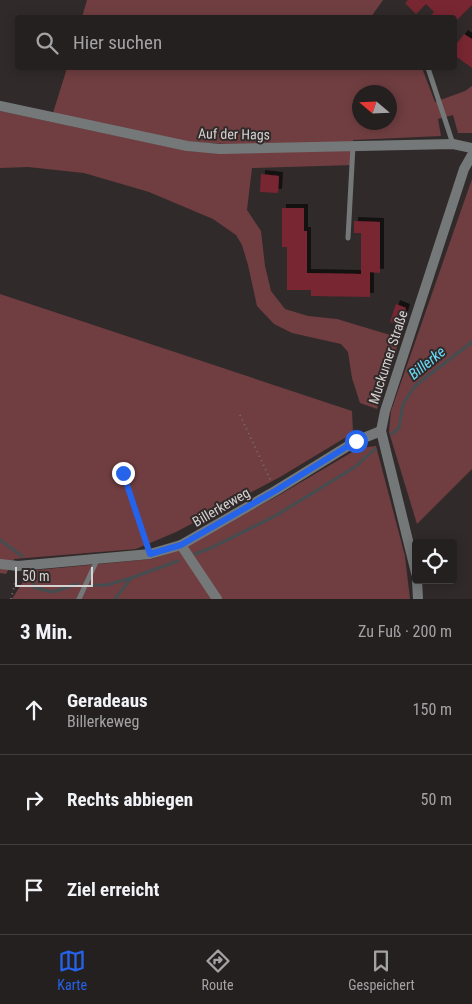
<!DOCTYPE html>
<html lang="de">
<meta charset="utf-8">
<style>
body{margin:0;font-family:"Roboto Condensed",sans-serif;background:#312d2d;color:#f1f3f6}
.controls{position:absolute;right:15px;bottom:15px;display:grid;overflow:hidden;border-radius:5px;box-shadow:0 2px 12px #0003}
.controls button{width:45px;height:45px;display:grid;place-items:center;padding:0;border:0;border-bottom:1px solid #423e3e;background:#252020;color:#f1f3f6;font:25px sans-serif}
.compass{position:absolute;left:352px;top:85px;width:45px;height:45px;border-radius:50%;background:#252020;box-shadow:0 2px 12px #0003;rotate:289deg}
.scale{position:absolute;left:15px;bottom:12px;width:78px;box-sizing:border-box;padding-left:5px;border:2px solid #d6d1d1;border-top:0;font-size:14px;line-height:18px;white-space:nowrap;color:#d6d1d1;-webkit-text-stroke:4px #312a2a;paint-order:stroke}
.stop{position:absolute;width:15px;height:15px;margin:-11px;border:4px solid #2563eb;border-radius:50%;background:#fff}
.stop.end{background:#2563eb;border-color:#fff;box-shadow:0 1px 5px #0008}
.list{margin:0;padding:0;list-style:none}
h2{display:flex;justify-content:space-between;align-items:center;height:65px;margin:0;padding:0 20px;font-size:21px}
h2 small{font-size:16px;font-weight:400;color:#a3a3a5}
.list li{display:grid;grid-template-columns:32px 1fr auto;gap:15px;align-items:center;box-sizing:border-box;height:90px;padding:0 20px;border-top:1px solid #423e3e}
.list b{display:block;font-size:19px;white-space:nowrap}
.list p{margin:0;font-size:16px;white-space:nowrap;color:#a3a3a5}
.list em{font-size:16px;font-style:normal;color:#a3a3a5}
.icon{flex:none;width:28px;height:28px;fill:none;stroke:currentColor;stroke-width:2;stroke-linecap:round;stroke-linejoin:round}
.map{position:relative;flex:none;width:472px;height:599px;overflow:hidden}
.search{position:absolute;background:#252020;box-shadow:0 2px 12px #0003;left:15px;right:15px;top:15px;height:55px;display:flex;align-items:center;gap:12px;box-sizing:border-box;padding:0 18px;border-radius:5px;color:#a3a3a5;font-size:19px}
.sheet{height:335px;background:#252020}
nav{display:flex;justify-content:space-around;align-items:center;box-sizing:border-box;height:70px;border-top:1px solid #423e3e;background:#252020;font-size:14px;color:#a3a3a5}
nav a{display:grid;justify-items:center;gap:2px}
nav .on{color:#2563eb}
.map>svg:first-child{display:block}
</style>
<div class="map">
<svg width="472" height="599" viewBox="0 0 472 599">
<defs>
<filter id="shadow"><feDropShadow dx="4" dy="-4" stdDeviation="0" flood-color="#0009"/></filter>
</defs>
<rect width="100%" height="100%" fill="#312a2a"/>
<!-- green -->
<g fill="#703e41" fill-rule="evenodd">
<polygon points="87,0 383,0 371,17 82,17"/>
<path d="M67,68H422L435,102L465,91L472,86V133H458L453,115L438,119L441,136L353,140V165L252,168L247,210L261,231L265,266L271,291L285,309L308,316L337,319L400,338L377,409L360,403L352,378L348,352L341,344L292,333L274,324L257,306L248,265L242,245L236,235L213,219L149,192L84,173L28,167L0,168V111L188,151L220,153L226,144L190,142L53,113ZM360,92H390V122H360Z"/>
<polygon points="472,179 472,469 417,524 389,432 391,411"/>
<polygon points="0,294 352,411 353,433 280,477 176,532 136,549 14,559 6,574 0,573"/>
<polygon points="376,446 405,556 410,599 12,599 24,580 37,570 152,559 176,551 281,494 359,448"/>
</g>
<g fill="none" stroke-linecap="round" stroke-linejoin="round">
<!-- stream -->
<g stroke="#444d50" stroke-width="3">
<polyline points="392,434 399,428 403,404 415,386 472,342"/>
<polyline points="0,540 22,556"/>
<polyline points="195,554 213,547 275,516 355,467 375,449"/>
<polyline points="29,572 35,588 53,592 77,584"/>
<polyline points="92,585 107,585 131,578"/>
<polyline points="115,599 131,578 178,561"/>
</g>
</g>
<!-- building -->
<g fill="#782630" filter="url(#shadow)">
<polygon points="408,0 472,0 472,5 454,23 454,18 429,18 434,12 426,4 416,14 405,3"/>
<polygon points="464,34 472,39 472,68 454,55 454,47"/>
<polygon points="261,174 279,176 278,193 260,192"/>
<polygon points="282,208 304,208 304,231 307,231 307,273 361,274 361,233 354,233 354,221 380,222 380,273 370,272 370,297 311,296 311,290 287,290 287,247 282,247"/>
<polygon points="396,304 406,308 401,325 390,322"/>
</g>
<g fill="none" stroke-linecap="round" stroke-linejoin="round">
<!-- path -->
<g stroke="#766f6f" stroke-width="2" stroke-dasharray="1 4" stroke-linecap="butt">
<polyline points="240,415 271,481"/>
<polyline points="123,473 147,544"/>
<polyline points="11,599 17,575"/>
</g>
<!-- lane -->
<g stroke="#747879" stroke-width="5">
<polyline points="428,68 453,144"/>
<polyline points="348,238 353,146"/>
<polyline points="79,599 97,560"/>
</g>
<!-- street -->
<g stroke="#747879" stroke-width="10">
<polyline points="0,106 187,146 220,149 453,144 472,148"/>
<polyline points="181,545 217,599"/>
<polyline points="0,564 18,566 150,554 181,545 275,491 356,441 381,431"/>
<polyline points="416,573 381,431 385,411 464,169 472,155"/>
<polyline points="417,580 418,599"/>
</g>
</g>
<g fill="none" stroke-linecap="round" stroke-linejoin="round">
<!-- route -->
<polyline stroke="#2563eb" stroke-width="6" points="123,473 150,554 181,545 275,491 356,441"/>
</g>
<g text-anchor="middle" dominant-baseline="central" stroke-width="4" stroke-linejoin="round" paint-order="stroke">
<!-- street labels -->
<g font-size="14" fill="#d6d1d1" stroke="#312a2a">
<text transform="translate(234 134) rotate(1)">Auf der Hags</text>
<text transform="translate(388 357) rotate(-72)">Muckumer Straße</text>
<text transform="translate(221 507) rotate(-30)">Billerkeweg</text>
</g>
<!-- water labels -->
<g font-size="15" font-style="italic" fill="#67dffe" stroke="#312a2a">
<text transform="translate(427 363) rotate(-39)">Billerke</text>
</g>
</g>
</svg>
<div class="controls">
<button><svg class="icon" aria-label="locate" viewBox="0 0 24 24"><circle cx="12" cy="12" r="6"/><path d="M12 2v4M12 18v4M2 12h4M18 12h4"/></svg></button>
</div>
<svg class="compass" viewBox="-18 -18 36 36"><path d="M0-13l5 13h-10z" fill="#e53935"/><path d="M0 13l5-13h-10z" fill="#a3a3a5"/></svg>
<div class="scale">50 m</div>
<div class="stop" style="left:356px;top:441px"></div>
<div class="stop end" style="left:123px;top:473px"></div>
<div class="search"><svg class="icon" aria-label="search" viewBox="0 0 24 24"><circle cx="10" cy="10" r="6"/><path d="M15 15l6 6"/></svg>Hier suchen</div>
</div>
<section class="sheet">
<h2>3 Min.<small>Zu Fuß · 200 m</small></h2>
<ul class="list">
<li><svg class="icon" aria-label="ahead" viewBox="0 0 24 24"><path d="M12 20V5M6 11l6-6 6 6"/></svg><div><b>Geradeaus</b><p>Billerkeweg</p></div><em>150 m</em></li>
<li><svg class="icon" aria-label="right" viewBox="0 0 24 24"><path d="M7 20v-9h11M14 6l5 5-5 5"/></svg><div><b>Rechts abbiegen</b></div><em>50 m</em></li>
<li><svg class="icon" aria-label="arrive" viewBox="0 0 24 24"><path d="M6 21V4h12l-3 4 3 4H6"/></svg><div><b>Ziel erreicht</b></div></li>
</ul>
</section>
<nav>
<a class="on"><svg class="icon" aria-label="map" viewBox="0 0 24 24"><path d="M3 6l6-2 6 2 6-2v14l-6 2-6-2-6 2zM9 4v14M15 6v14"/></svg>Karte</a>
<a><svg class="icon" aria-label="directions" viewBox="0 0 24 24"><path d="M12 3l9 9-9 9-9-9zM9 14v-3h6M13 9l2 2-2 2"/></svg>Route</a>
<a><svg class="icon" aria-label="saved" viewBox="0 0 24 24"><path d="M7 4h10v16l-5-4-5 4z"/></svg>Gespeichert</a>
</nav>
